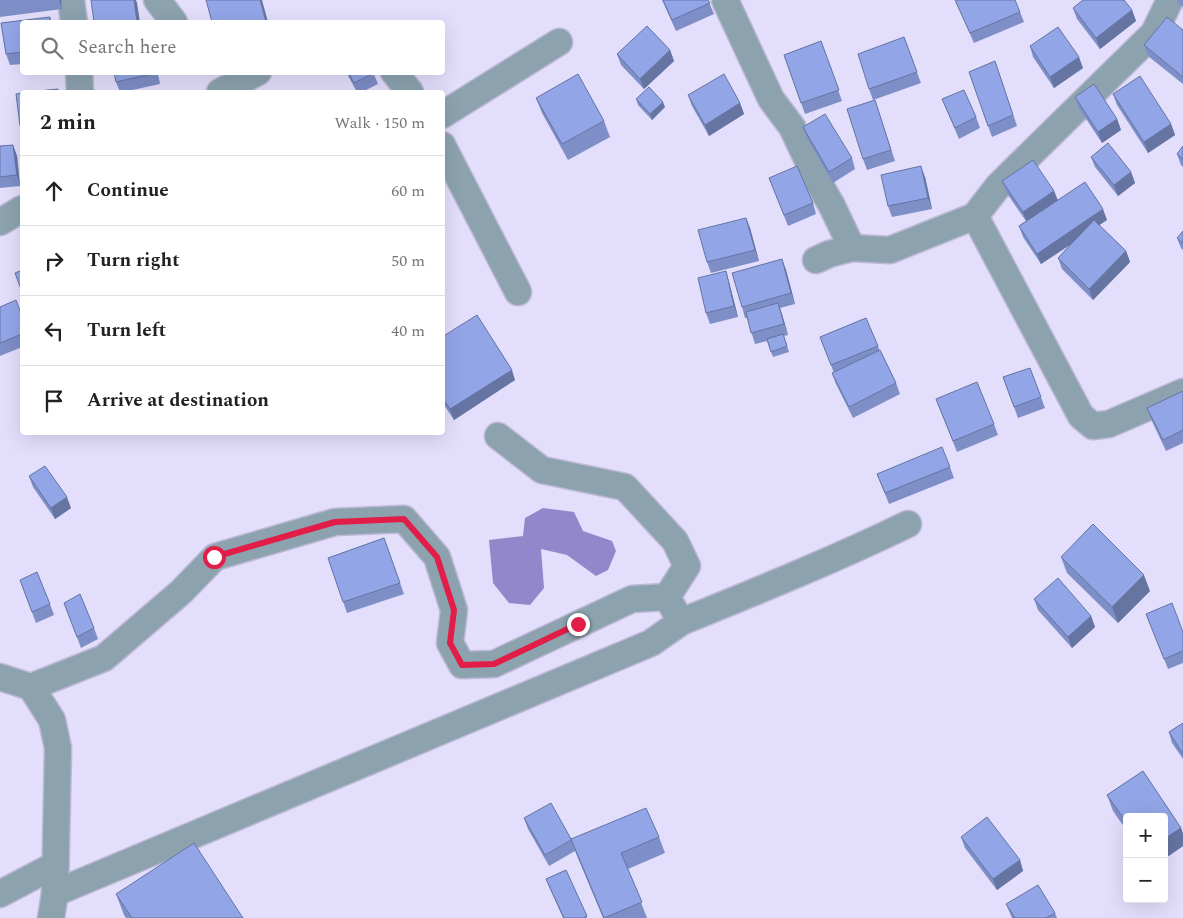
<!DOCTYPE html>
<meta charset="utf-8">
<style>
body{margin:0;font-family:Spectral,serif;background:#f2f2f2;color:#222}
.controls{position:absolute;right:15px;bottom:15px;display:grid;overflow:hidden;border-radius:5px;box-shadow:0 5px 20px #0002}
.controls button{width:45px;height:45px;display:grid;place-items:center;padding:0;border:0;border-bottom:1px solid #e0e0e0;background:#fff;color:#222;font:25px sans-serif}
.stop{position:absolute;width:15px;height:15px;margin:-11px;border:4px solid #e11d48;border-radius:50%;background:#fff}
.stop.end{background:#e11d48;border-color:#fff;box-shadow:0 1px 5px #0008}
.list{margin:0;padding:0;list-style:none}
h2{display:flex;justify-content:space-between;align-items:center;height:65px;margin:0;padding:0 20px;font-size:21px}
h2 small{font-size:16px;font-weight:400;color:#767676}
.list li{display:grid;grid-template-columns:32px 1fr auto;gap:15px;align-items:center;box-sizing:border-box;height:70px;padding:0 20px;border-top:1px solid #e0e0e0}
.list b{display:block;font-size:19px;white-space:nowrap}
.list em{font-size:16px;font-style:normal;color:#767676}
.icon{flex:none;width:28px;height:28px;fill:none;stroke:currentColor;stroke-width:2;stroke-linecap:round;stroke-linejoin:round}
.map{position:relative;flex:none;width:1183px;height:918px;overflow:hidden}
.search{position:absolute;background:#fff;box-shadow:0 5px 20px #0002;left:20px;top:20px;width:425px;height:55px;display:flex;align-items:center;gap:12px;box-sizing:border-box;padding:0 18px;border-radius:5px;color:#767676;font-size:19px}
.panel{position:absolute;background:#fff;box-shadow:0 5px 20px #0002;left:20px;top:90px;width:425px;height:345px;border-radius:5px}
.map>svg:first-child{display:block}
</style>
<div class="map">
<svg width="1183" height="918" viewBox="0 0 1183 918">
<rect width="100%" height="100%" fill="#e2defc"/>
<!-- water -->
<polygon fill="#9287ca" points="543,508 574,512 583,531 612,541 616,551 608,570 596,576 567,555 541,549 544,588 530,605 509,603 493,583 489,540 523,536 525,518"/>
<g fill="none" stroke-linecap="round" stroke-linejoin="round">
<!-- minor casing -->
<g stroke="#bdb9d4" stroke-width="29">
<g id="minor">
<polyline points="71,0 74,22"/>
<polyline points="157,0 174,22"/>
<polyline points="725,0 771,99 792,127 816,178 832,206 852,248"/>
<polyline points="1170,0 1154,33 999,185 975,216 1081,416 1093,426 1109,424 1183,392"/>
<polyline points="79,72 80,92"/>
<polyline points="394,72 410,92"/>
<polyline points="220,92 258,72"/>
<polyline points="442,115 559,42"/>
<polyline points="442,145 518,292"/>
<polyline points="0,222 22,209"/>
<polyline points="816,260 829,254 852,248 890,250 975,216"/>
<polyline points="498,436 542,470 625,487 675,541 687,566 667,597"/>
<path d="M681,622C757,591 834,560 908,524"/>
<polyline points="0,677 31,687 52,720 58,748 55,893 51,918"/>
<polyline points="31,687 104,658 181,592 215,557 335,522 404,519 437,557 454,610 450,643 462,665 494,664 632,599 667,597"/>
<polyline points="55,893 651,643 681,622 667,597"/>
<polyline points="0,894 55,865"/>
</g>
</g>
<!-- minor -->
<use href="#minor" stroke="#8ca3af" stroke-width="26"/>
</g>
<!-- wall -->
<g fill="#7e8ec7">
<polygon points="0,0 61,0 62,9 0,17"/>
<polygon points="662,0 708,0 714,14 676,31"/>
<polygon points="955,0 1020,12 1024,22 974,43"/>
<polygon points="1177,0 1183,0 1183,7 1178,3"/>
<polygon points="1073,8 1132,10 1136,21 1100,49 1077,19"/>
<polygon points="50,17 52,22 22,22 22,64 10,65 6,54 1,23"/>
<polygon points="1183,30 1183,84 1148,56 1144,45"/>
<polygon points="904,37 921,83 873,100 869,89"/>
<polygon points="821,41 842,101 805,114 784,55"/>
<polygon points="1030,46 1083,68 1054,88 1033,57"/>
<polygon points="670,50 674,61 644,89 621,65 617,54"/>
<polygon points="995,61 1017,126 992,137 969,72"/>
<polygon points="114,72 157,72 160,84 123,92 120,92 116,82"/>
<polygon points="346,72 373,72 378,84 362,92 357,92"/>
<polygon points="1113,94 1171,124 1175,135 1148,153 1117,105"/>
<polygon points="688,95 740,103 744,114 709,136 692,106"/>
<polygon points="1075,97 1117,119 1121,130 1102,143 1079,108"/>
<polygon points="536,98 604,121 610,137 568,160 542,113"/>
<polygon points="636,99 665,107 652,120 638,105"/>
<polygon points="942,99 976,117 980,128 959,139"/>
<polygon points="875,100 895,161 867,170 863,159"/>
<polygon points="803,127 852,158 855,169 833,183 807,138"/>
<polygon points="13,145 17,156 20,186 0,188 0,146"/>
<polygon points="1183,146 1183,167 1181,165 1177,154"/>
<polygon points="1091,157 1131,172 1135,183 1118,196 1095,167"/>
<polygon points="925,177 932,209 892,217 888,206"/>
<polygon points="769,178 813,203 816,214 788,226"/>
<polygon points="1002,181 1054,191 1058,200 1107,220 1099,225 1126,251 1130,262 1093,300 1062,269 1058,258 1070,245 1041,264 1023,237 1019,226 1026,221 1006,192"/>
<polygon points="746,218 750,228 759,261 711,273 707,262"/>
<polygon points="1183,231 1183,250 1181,248 1177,238"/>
<polygon points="782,259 786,270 795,304 780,308 788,335 784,336 789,352 773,357 767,341 755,344 747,318 745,318 742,307"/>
<polygon points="726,271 729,282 738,317 710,324 706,313"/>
<polygon points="0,307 22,316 22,347 0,356"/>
<polygon points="866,318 880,351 896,383 900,394 853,418 836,384 832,373 834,373 820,337"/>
<polygon points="442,337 515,380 454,420 442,402"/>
<polygon points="1030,368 1045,408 1018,418 1003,377"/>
<polygon points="1183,391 1183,443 1166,451 1151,419 1147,408"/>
<polygon points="936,399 994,424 998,435 957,452"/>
<polygon points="950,467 954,478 889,504 877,474"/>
<polygon points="29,476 71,508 55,519 33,487"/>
<polygon points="384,538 404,594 347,613 328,558"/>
<polygon points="1061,557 1150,591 1118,623 1067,573"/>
<polygon points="20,580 50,604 54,615 36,623"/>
<polygon points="1034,599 1091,616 1095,627 1072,648 1038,610"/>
<polygon points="64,603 94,628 98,639 81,648"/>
<polygon points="1146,614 1183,632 1183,663 1168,669"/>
<polygon points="1183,723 1183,759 1172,743 1169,732"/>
<polygon points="1143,771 1181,828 1183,834 1183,846 1164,859 1164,817 1127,817 1127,831 1113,811 1107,795"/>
<polygon points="524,818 571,839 659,837 665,853 628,869 647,918 603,918 575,851 549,866 528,829"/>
<polygon points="961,837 1020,860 1023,871 997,890 965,848"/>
<polygon points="566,870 587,918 563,918 550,889 546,879"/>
<polygon points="116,894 243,918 126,918 124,915"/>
<polygon points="1006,904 1055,913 1057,918 1012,918"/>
</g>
<!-- shaded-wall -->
<g fill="#6674a2">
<polygon points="59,0 61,0 62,9"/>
<polygon points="134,0 136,0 137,3 140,22 137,22"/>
<polygon points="260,0 262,0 268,22 266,22"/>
<polygon points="1132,10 1136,21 1100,49 1096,38"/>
<polygon points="670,50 674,61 644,89 640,79"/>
<polygon points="1079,57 1083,68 1054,88 1050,77"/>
<polygon points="156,72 157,72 160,84"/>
<polygon points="663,102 665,107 652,120 650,114"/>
<polygon points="740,103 744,114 709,136 705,125"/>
<polygon points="1117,119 1121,130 1102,143 1098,132"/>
<polygon points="1171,124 1175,135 1148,153 1144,142"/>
<polygon points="13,145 17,156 20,186 17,175"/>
<polygon points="921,166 925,177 932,209 928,198"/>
<polygon points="1131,172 1135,183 1118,196 1114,185"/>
<polygon points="1054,191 1058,202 1027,223 1023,212"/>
<polygon points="1103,209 1107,220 1041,264 1037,254"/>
<polygon points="746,218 750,228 759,261 755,250"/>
<polygon points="1126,251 1130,262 1093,300 1089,289"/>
<polygon points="782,259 786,270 795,304 791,293"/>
<polygon points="726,271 729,282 738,317 734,306"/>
<polygon points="778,303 782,314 788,335 784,324"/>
<polygon points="512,370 515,380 454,420 450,409"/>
<polygon points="67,497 71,508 55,519 51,508"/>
<polygon points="1144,575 1150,591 1118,623 1112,607"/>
<polygon points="1091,616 1095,627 1072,648 1068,637"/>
<polygon points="1181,828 1183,834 1183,846 1164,859 1164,839"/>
<polygon points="1020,860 1023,871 997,890 993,879"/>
</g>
<!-- building -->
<g fill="#92a5e7" stroke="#6674a2">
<polygon points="91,0 134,0 137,22 94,22"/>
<polygon points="206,0 260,0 266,22 212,22"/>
<polygon points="663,0 708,0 710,3 672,20"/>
<polygon points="955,0 1015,0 1020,12 970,33"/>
<polygon points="1083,0 1124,0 1132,10 1096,38 1073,8"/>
<polygon points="50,17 50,22 22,22 22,52 6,54 1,23"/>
<polygon points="1167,17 1183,30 1183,77 1144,45"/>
<polygon points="647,26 670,50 640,79 617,54"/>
<polygon points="1058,27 1079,57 1050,77 1030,46"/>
<polygon points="904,37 917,72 869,89 858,54"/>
<polygon points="821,41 839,90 801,103 784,55"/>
<polygon points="995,61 1013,115 988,126 969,72"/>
<polygon points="114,72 156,72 156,73 116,82"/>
<polygon points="348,72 373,72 374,73 354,83"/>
<polygon points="578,74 604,121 562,144 536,98"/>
<polygon points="724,74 740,103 705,125 688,95"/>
<polygon points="1140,76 1171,124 1144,142 1113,94"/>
<polygon points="1094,84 1117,119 1098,132 1075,97"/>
<polygon points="649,87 663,102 650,114 636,99"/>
<polygon points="58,89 58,92 29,92"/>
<polygon points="964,90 976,117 955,128 942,99"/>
<polygon points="22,93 22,126 20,126 16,94"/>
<polygon points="875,100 891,150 863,159 847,109"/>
<polygon points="825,114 852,158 829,172 803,127"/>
<polygon points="1108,143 1131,172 1114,185 1091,157"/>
<polygon points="13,145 17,175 0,177 0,146"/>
<polygon points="1183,146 1183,159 1177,154"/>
<polygon points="1033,160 1054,191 1023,212 1002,181"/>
<polygon points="797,166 813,203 784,215 769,178"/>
<polygon points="921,166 928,198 888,206 881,175"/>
<polygon points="1085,182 1103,209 1037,254 1019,226"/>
<polygon points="746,218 755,250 707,262 698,230"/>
<polygon points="1094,220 1126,251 1089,289 1058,258"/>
<polygon points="1183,231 1183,243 1177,238"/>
<polygon points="782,259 791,293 742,307 732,273"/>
<polygon points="22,270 22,292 15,273"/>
<polygon points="726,271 734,306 706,313 698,278"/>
<polygon points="16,300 22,316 22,334 0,343 0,307"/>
<polygon points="778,303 784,324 751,333 746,312"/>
<polygon points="477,315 512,370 450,409 442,397 442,337"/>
<polygon points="866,318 878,346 831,365 820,337"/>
<polygon points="783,334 787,346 771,352 767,339"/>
<polygon points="880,350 896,383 849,407 832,373"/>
<polygon points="1030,368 1041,397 1014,407 1003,377"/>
<polygon points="977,382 994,424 953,441 936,399"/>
<polygon points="1183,391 1183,430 1163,440 1147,408"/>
<polygon points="942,447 950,467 885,493 877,474"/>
<polygon points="45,466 67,497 51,508 29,476"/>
<polygon points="1093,524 1144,575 1112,607 1061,557"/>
<polygon points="384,538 400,583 343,602 328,558"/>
<polygon points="37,572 50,604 32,612 20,580"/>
<polygon points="1058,578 1091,616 1068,637 1034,599"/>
<polygon points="80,594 94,628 77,637 64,603"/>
<polygon points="1172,603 1183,632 1183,651 1164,659 1146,614"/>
<polygon points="1183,723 1183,754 1169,732"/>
<polygon points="1143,771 1181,828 1164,839 1164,817 1127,817 1127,823 1107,795"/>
<polygon points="551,803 571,839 571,840 545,855 524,818"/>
<polygon points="646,808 659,837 621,853 642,902 604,918 571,839"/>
<polygon points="987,817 1020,860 993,879 961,837"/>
<polygon points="194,843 243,918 132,918 116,894"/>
<polygon points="566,870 587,916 583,918 564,918 546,879"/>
<polygon points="1038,885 1055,913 1046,918 1015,918 1006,904"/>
</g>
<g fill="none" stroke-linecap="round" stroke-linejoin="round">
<!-- route -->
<polyline stroke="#e11d48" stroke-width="6" points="214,557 335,522 404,519 437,557 454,610 450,643 462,665 494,664 578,624"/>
</g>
</svg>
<div class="controls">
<button>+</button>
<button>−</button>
</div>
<div class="stop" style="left:214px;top:557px"></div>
<div class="stop end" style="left:578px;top:624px"></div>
<div class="search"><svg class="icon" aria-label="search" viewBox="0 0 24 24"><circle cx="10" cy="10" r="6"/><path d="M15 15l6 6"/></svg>Search here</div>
<section class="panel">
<h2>2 min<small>Walk · 150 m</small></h2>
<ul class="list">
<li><svg class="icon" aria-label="ahead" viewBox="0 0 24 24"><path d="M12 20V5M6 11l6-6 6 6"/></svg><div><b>Continue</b></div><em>60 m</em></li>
<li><svg class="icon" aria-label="right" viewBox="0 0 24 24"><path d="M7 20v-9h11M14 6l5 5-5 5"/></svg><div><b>Turn right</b></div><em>50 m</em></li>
<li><svg class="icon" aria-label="left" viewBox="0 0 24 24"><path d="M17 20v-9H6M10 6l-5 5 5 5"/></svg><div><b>Turn left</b></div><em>40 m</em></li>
<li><svg class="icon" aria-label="arrive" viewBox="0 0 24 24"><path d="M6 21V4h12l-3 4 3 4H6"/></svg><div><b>Arrive at destination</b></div></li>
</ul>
</section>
</div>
